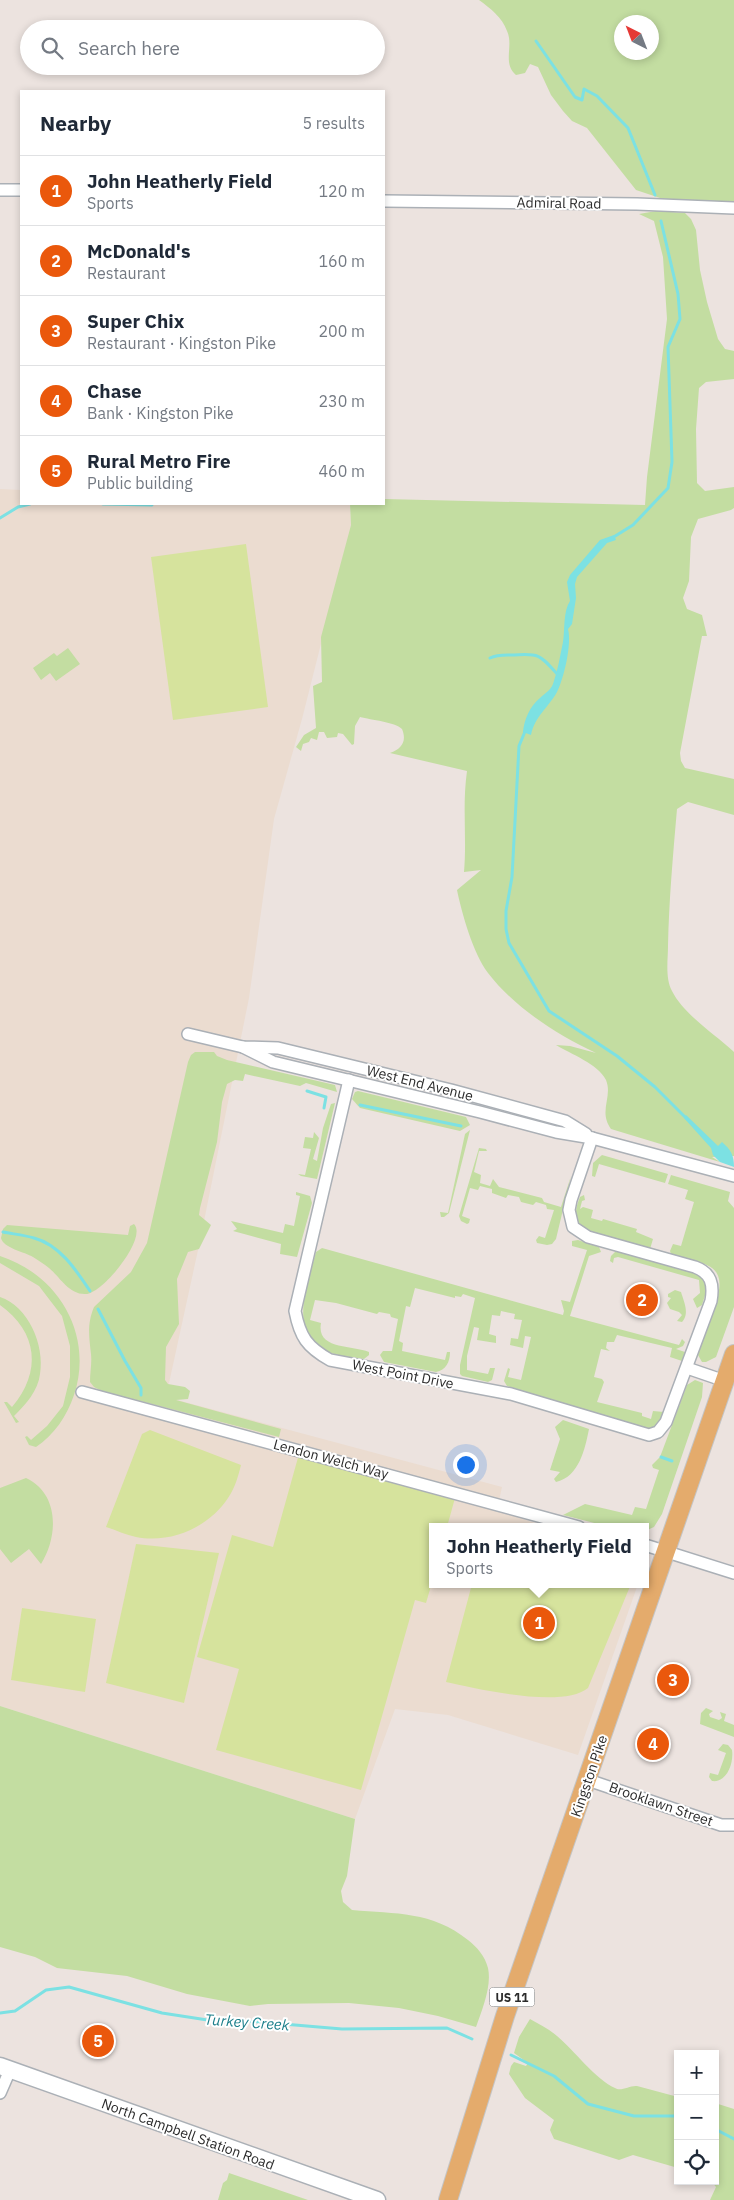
<!DOCTYPE html>
<meta charset="utf-8">
<style>
body{margin:0;font-family:"IBM Plex Sans",sans-serif;background:#f2f2f3;color:#1f2937}
.controls{position:absolute;right:15px;bottom:15px;display:grid;overflow:hidden;border-radius:0px;box-shadow:0 2px 8px #0003}
.controls button{width:45px;height:45px;display:grid;place-items:center;padding:0;border:0;border-bottom:1px solid #e0e1e3;background:#fff;color:#1f2937;font:25px sans-serif}
.compass{position:absolute;left:614px;top:15px;width:45px;height:45px;border-radius:50%;background:#fff;box-shadow:0 2px 8px #0003;rotate:318deg}
.you{position:absolute;left:465px;top:1464px;width:18px;height:18px;margin:-12px;border:4px solid #fff;border-radius:50%;background:#1a73e8;box-shadow:0 0 0 8px #1a73e833}
.badge{display:grid;place-items:center;width:32px;height:32px;border-radius:50%;background:#ea580c;color:#fff;font-size:16px;font-weight:700}
.pin{position:absolute;translate:-50% -50%;border:2px solid #fff;box-shadow:0 1px 5px #0006}
.popup{position:absolute;left:429px;top:1523px;width:220px;height:65px;box-sizing:border-box;display:grid;place-content:center;border-radius:0px;background:#fff;filter:drop-shadow(0 1px 4px #0005);font-size:16px;white-space:nowrap;color:#747a83}
.popup b{font-size:19px;color:#1f2937}
.popup::after{content:'';position:absolute;left:50%;top:100%;margin-left:-10px;border:10px solid transparent;border-top-color:#fff}
.list{margin:0;padding:0;list-style:none}
h2{display:flex;justify-content:space-between;align-items:center;height:65px;margin:0;padding:0 20px;font-size:21px}
h2 small{font-size:16px;font-weight:400;color:#747a83}
.list li{display:grid;grid-template-columns:32px 1fr auto;gap:15px;align-items:center;box-sizing:border-box;height:70px;padding:0 20px;border-top:1px solid #e0e1e3}
.list b{display:block;font-size:19px;white-space:nowrap}
.list p{margin:0;font-size:16px;white-space:nowrap;color:#747a83}
.list em{font-size:16px;font-style:normal;color:#747a83}
.icon{flex:none;width:28px;height:28px;fill:none;stroke:currentColor;stroke-width:2;stroke-linecap:round;stroke-linejoin:round}
.map{position:relative;flex:none;width:734px;height:2200px;overflow:hidden}
.search{position:absolute;background:#fff;box-shadow:0 2px 8px #0003;left:20px;top:20px;width:365px;height:55px;display:flex;align-items:center;gap:12px;box-sizing:border-box;padding:0 18px;border-radius:28px;color:#747a83;font-size:19px}
.panel{position:absolute;background:#fff;box-shadow:0 2px 8px #0003;left:20px;top:90px;width:365px;height:415px;border-radius:0px}
.map>svg:first-child{display:block}
</style>
<div class="map">
<svg width="734" height="2200" viewBox="0 0 734 2200">
<rect width="100%" height="100%" fill="#ece3df"/>
<!-- education -->
<polygon fill="#ebdcd0" points="0,489 21,490 21,504 350,504 351,525 302,719 274,819 249,998 200,1241 166,1397 502,1487 497,1510 546,1527 433,1527 433,1584 638,1584 578,1755 448,1715 395,1709 355,1819 0,1706"/>
<!-- green -->
<g fill="#c3dda1" fill-rule="evenodd">
<path d="M479,0H734V203L669,201L636,190L587,128L572,121L563,111L551,95L538,67L530,64L525,73L516,75C502,63 514,46 507,31C502,17 491,9 479,0ZM622,22H652V52H622Z"/>
<path d="M656,211L685,213L691,219L696,230L700,270L707,302L718,339L725,349L734,351V379L706,382L699,388L696,429L697,483L705,491L734,487V508L731,510L698,519L691,537L689,581L683,598L687,609L702,615L707,636H702L680,753L681,761L685,768L734,779V815L688,802L677,809C673,855 669,900 668,946C668,960 665,978 672,991C684,1015 715,1034 734,1052V1156L712,1157L720,1162L611,1129C598,1111 613,1097 606,1080C598,1064 571,1054 556,1045L570,1046L596,1053C556,1034 515,1008 488,973C473,953 462,914 457,890L481,870L464,872C467,838 462,806 467,771L390,753C402,749 407,741 402,729C395,722 371,720 360,717L355,726L354,744L352,745L343,734L338,733L337,737L327,738L324,732H319L317,740L311,738L309,742L303,744L301,751L296,747L304,735L316,728L313,686L322,682L321,637L351,525L350,504H384V499L645,505L647,477L667,319L663,257L654,221L639,214Z"/>
<polygon points="68,648 80,664 56,681 50,673 41,680 33,668 54,653 57,656"/>
<path d="M195,1052H214L217,1056L227,1060L335,1085L337,1092L306,1083L300,1086L245,1074L243,1081L235,1080L227,1084L222,1102L217,1142L200,1208L199,1215L211,1225L199,1249L188,1252L177,1279L179,1324L166,1347L165,1380L168,1384L185,1387L190,1391L188,1399L176,1400L281,1429L279,1437L102,1391L94,1387L90,1382C90,1372 92,1363 91,1354C89,1336 87,1324 94,1307L131,1272L147,1243L188,1062L191,1055Z"/>
<polygon points="358,1091 466,1117 470,1125 460,1131 360,1108 352,1099 355,1092"/>
<polygon points="335,1103 317,1179 301,1176 298,1174 305,1175 311,1149 303,1148 305,1137 313,1138 314,1132 319,1138 313,1159 317,1161 323,1128 331,1104"/>
<polygon points="470,1130 449,1213 444,1217 441,1217 440,1212 448,1213 465,1134"/>
<polygon points="479,1148 486,1149 487,1151 479,1151 474,1172 481,1175 480,1183 490,1186 493,1179 499,1187 542,1198 544,1202 561,1207 571,1176 556,1239 552,1244 547,1245 537,1243 536,1240 539,1236 545,1238 554,1210 547,1209 546,1205 536,1202 533,1205 521,1202 519,1197 508,1195 506,1198 492,1193 492,1189 480,1186 478,1190 470,1188 462,1216 470,1219 469,1223 467,1224 461,1221 459,1216"/>
<polygon points="602,1155 668,1174 665,1183 599,1164 595,1177 592,1176 593,1163"/>
<path d="M671,1175L730,1192L728,1201L734,1208V1307L716,1357L706,1362H702L698,1355L718,1295C727,1259 694,1264 671,1254L670,1251L673,1244L681,1246L694,1202L685,1199L688,1190L668,1184Z"/>
<polygon points="296,1192 310,1196 312,1203 297,1257 280,1254 281,1244 233,1231 237,1229 231,1221 283,1233 285,1224 294,1226 300,1196 296,1195"/>
<path d="M584,1195L585,1200L582,1201L580,1209L583,1207L593,1210L591,1218L602,1221L603,1219L637,1229L636,1232L653,1239L650,1249L584,1230C573,1220 575,1209 580,1197Z"/>
<path d="M134,1224C148,1238 102,1294 86,1294C69,1295 60,1277 49,1268C44,1264 38,1260 33,1257C25,1252 3,1248 1,1238L3,1229L7,1225L128,1235L130,1226Z"/>
<path d="M578,1240L599,1247L601,1252L589,1256L570,1316L679,1345L682,1339L685,1342L683,1346L676,1349L685,1352L682,1361L670,1357L672,1348L617,1335L614,1342H607L606,1348L610,1351L601,1349L594,1377L602,1379L604,1382L597,1402L642,1413V1416L651,1419L653,1411L664,1412L656,1427L644,1429L507,1386L504,1381L508,1368L510,1369L508,1377L521,1380L531,1337L525,1336L523,1348L510,1345L511,1338L518,1339L522,1320L514,1319L515,1314L501,1311L500,1316L492,1315L489,1334L496,1336V1343L477,1340L479,1328L474,1327L467,1356V1370L488,1374L490,1368H495L492,1380L488,1382L462,1376L460,1374V1365L475,1298L463,1294L461,1297L455,1296V1298L415,1288L410,1307L406,1306L399,1341L403,1343L402,1351L445,1360L447,1352H450C450,1362 446,1370 436,1372L384,1362L380,1355L383,1351H392L398,1319L391,1317L390,1314L379,1312L377,1314L336,1303L315,1300L310,1320L321,1323C316,1350 352,1345 369,1352V1355L364,1359C352,1357 337,1356 326,1351C287,1335 308,1281 316,1252L322,1248L563,1315L564,1311L561,1300L570,1302L587,1250L572,1246V1241Z"/>
<polygon points="615,1252 619,1252 703,1276 708,1286 702,1305 697,1308 693,1299 700,1293 699,1280 618,1257 614,1258 613,1263 610,1261 611,1256"/>
<path d="M0,1256C59,1275 94,1335 74,1395C67,1416 54,1435 36,1447L29,1445L25,1437L27,1436L31,1440L47,1426L63,1406L70,1377V1346L62,1316L39,1286L0,1263Z"/>
<path d="M675,1290L681,1292C684,1302 690,1314 682,1322L677,1321L682,1315L679,1312L670,1309L667,1303L671,1298L668,1297V1294Z"/>
<path d="M0,1297C28,1306 45,1345 40,1374C38,1391 26,1404 14,1416L19,1422L16,1423L4,1402H7L12,1407C42,1372 38,1332 0,1305Z"/>
<polygon points="695,1380 703,1383 702,1397 662,1514 654,1527 645,1531 645,1527 610,1527 563,1515 585,1504 632,1515 635,1507 646,1509 659,1470 653,1468 652,1465 660,1457 687,1385"/>
<path d="M563,1420L589,1429C585,1449 579,1477 556,1482L554,1479L560,1472L550,1470L560,1439L555,1427Z"/>
<path d="M26,1478C60,1494 58,1537 41,1564L29,1549L11,1563L0,1549V1488Z"/>
<path d="M0,1706L355,1819L347,1876L341,1891L343,1902L352,1910C396,1914 432,1911 468,1940C477,1947 485,1956 488,1968C492,1986 482,2010 476,2027L438,2016L399,2008L349,2003L268,2004L250,2006L187,1994L127,1976L57,1968L35,1957L0,1947Z"/>
<polygon points="706,1708 713,1711 709,1714 710,1717 719,1720 722,1718 720,1712 726,1714 724,1721 734,1725 734,1737 700,1724 701,1713"/>
<path d="M723,1744L728,1745L732,1750C734,1763 727,1783 712,1781L709,1777L710,1773L718,1775L726,1753L718,1750Z"/>
<path d="M530,2019C539,2024 549,2029 557,2036C573,2049 596,2080 615,2088C621,2092 630,2085 637,2086L678,2097V2168L633,2155L619,2160L554,2139L550,2130L554,2120L525,2098L509,2074L511,2066L514,2062L526,2066L528,2063L514,2053L519,2037Z"/>
<polygon points="715,2103 734,2109 734,2200 710,2200 716,2187 711,2181 715,2181"/>
<polygon points="229,2173 308,2200 218,2200 223,2183 227,2180"/>
</g>
<!-- pitch -->
<g fill="#d6e39d">
<polygon points="246,544 268,707 173,720 151,557"/>
<path d="M150,1430L241,1465C238,1477 235,1488 228,1498C209,1527 171,1544 136,1537C126,1535 116,1530 106,1527L142,1434Z"/>
<polygon points="299,1454 455,1498 447,1527 433,1527 433,1579 426,1603 415,1600 361,1790 216,1750 239,1669 197,1657 232,1535 273,1547"/>
<polygon points="136,1544 219,1553 184,1703 106,1683"/>
<path d="M472,1584H631L588,1688C563,1709 478,1689 446,1682Z"/>
<polygon points="22,1608 96,1619 85,1692 11,1680"/>
</g>
<!-- water -->
<g fill="#7ce1e3">
<path d="M614,535L616,540L607,543L577,577L575,584L576,598L572,624L568,629C572,644 564,678 557,692C548,708 535,716 531,735L523,732C524,720 530,706 540,698C545,693 550,691 553,684C558,670 560,656 563,642C565,630 563,611 570,601L567,582L570,575L600,540Z"/>
<path d="M686,1115L718,1146L722,1142C731,1150 734,1155 734,1167L720,1162L713,1155L711,1148L684,1118Z"/>
</g>
<g fill="none" stroke-linecap="round" stroke-linejoin="round">
<!-- stream -->
<g stroke="#7ce1e3" stroke-width="3">
<polyline points="536,41 575,97 582,100 584,89 597,96 628,128 655,195"/>
<polyline points="103,504 152,505"/>
<polyline points="0,518 18,507 30,504"/>
<polyline points="612,538 633,525 668,488 672,462 668,347 680,319 678,294 661,221"/>
<path d="M490,658C498,654 505,655 514,655C540,653 540,655 558,675"/>
<polyline points="526,729 519,746 512,877 506,911 506,929 509,943 549,1011 617,1056 655,1087 687,1119"/>
<polyline points="307,1091 326,1097 324,1108"/>
<polyline points="360,1105 461,1126"/>
<path d="M3,1232C13,1234 24,1235 34,1238C60,1245 76,1270 90,1291"/>
<polyline points="98,1309 125,1361 141,1388 141,1395"/>
<polyline points="661,1457 672,1461"/>
<polyline points="0,2013 15,2011 46,1990 69,1987 162,2013 227,2023 247,2021 342,2029 447,2028 472,2039"/>
<polyline points="511,2055 554,2076 588,2104 634,2116 678,2116"/>
<polyline points="715,2129 734,2139"/>
</g>
<!-- minor casing -->
<g stroke="#abb0b6" stroke-width="14">
<g id="minor">
<polyline points="0,190 21,190"/>
<polyline points="384,201 637,204 734,208"/>
<polyline points="188,1034 243,1047 278,1048 451,1090 565,1121 586,1134"/>
<polyline points="243,1047 273,1062 480,1112 556,1132 592,1138 734,1176"/>
<path d="M349,1080L295,1311C300,1337 307,1347 330,1360L511,1394L649,1435L658,1432L666,1422L711,1301C714,1284 711,1273 695,1267L588,1237L573,1227L569,1210L571,1200L592,1138"/>
<polyline points="687,1368 725,1381"/>
<polyline points="82,1392 579,1527"/>
<polyline points="645,1545 734,1573"/>
<polyline points="588,1780 721,1825 734,1825"/>
<polyline points="0,2093 10,2070"/>
</g>
</g>
<!-- secondary casing -->
<g stroke="#abb0b6" stroke-width="19">
<polyline id="secondary" points="0,2066 377,2200"/>
</g>
<!-- primary casing -->
<g stroke="#c4c4c4" stroke-width="20">
<polyline id="primary" points="448,2200 505,2016 734,1354"/>
</g>
<!-- minor -->
<use href="#minor" stroke="#fff" stroke-width="11"/>
<!-- secondary -->
<use href="#secondary" stroke="#fff" stroke-width="16"/>
<!-- primary -->
<use href="#primary" stroke="#e4ab6c" stroke-width="18"/>
</g>
<g text-anchor="middle" dominant-baseline="central" stroke-width="4" stroke-linejoin="round" paint-order="stroke">
<!-- shield labels -->
<rect fill="#fff" stroke="#6b6b6b" stroke-width="1" x="489.5" y="1987.5" width="45" height="19" rx="4"/>
<g font-size="12" font-weight="bold" fill="#2b2b2b">
<text x="512" y="1997">US 11</text>
</g>
<!-- street labels -->
<g font-size="14" fill="#2b2b2b" stroke="#fff">
<text transform="translate(559 203) rotate(1)">Admiral Road</text>
<text transform="translate(420 1083) rotate(14)">West End Avenue</text>
<text transform="translate(403 1374) rotate(11)">West Point Drive</text>
<text transform="translate(331 1459) rotate(15)">Lendon Welch Way</text>
<text transform="translate(589 1776) rotate(-71)">Kingston Pike</text>
<text transform="translate(661 1804) rotate(19)">Brooklawn Street</text>
<text transform="translate(188 2134) rotate(20)">North Campbell Station Road</text>
</g>
<!-- water labels -->
<g font-size="15" font-style="italic" fill="#1a7e8a" stroke="#fff">
<text transform="translate(247 2022) rotate(4)">Turkey Creek</text>
</g>
</g>
</svg>
<div class="controls">
<button>+</button>
<button>−</button>
<button><svg class="icon" aria-label="locate" viewBox="0 0 24 24"><circle cx="12" cy="12" r="6"/><path d="M12 2v4M12 18v4M2 12h4M18 12h4"/></svg></button>
</div>
<svg class="compass" viewBox="-18 -18 36 36"><path d="M0-13l5 13h-10z" fill="#e53935"/><path d="M0 13l5-13h-10z" fill="#747a83"/></svg>
<div class="you"></div>
<div class="pin badge" style="left:539px;top:1623px">1</div>
<div class="popup"><b>John Heatherly Field</b>Sports</div>
<div class="pin badge" style="left:642px;top:1300px">2</div>
<div class="pin badge" style="left:673px;top:1680px">3</div>
<div class="pin badge" style="left:653px;top:1744px">4</div>
<div class="pin badge" style="left:98px;top:2041px">5</div>
<div class="search"><svg class="icon" aria-label="search" viewBox="0 0 24 24"><circle cx="10" cy="10" r="6"/><path d="M15 15l6 6"/></svg>Search here</div>
<section class="panel">
<h2>Nearby<small>5 results</small></h2>
<ul class="list">
<li><span class="badge">1</span><div><b>John Heatherly Field</b><p>Sports</p></div><em>120 m</em></li>
<li><span class="badge">2</span><div><b>McDonald's</b><p>Restaurant</p></div><em>160 m</em></li>
<li><span class="badge">3</span><div><b>Super Chix</b><p>Restaurant · Kingston Pike</p></div><em>200 m</em></li>
<li><span class="badge">4</span><div><b>Chase</b><p>Bank · Kingston Pike</p></div><em>230 m</em></li>
<li><span class="badge">5</span><div><b>Rural Metro Fire</b><p>Public building</p></div><em>460 m</em></li>
</ul>
</section>
</div>
